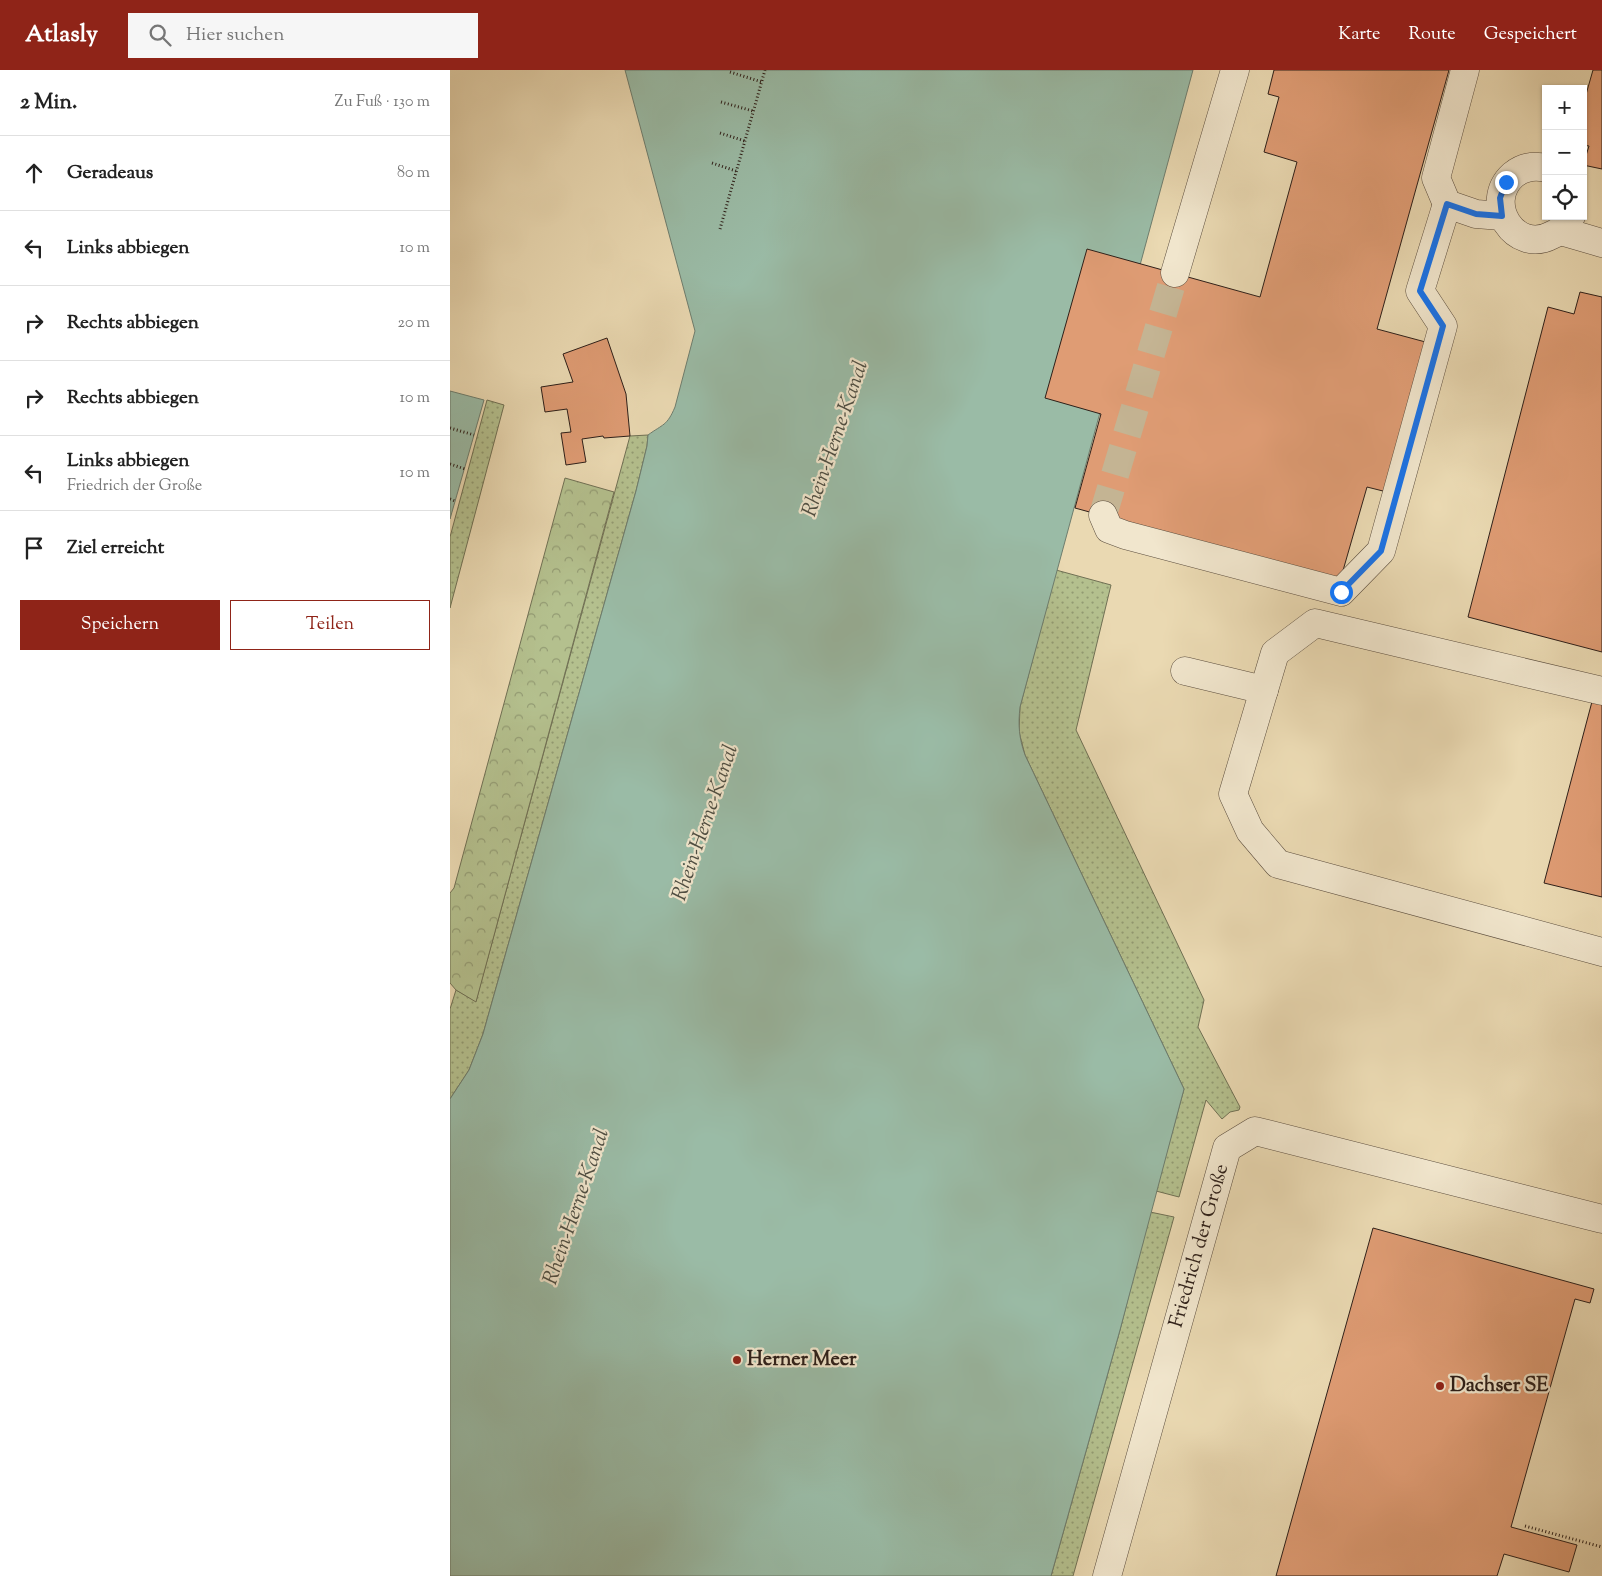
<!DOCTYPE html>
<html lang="de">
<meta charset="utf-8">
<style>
body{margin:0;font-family:"Sorts Mill Goudy",serif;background:#f6f6f6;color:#222}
.controls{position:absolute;right:15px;top:15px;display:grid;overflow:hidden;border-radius:0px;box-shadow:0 1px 4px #0004}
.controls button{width:45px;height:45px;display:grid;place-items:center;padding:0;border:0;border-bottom:1px solid #e0e0e0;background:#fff;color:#222;font:25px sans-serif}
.stop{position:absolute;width:15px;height:15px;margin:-11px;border:4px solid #1a73e8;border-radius:50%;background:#fff}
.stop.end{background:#1a73e8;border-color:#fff;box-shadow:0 1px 5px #0008}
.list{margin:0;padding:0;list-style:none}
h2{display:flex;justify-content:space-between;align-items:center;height:65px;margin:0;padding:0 20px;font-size:21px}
h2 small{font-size:16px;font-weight:400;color:#767676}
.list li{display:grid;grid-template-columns:32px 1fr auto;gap:15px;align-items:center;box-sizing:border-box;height:75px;padding:0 20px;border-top:1px solid #e0e0e0}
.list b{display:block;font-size:19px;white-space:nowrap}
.list p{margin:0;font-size:16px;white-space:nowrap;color:#767676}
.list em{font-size:16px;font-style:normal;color:#767676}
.actions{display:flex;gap:10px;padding:15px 20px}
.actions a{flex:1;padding:11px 0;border:1px solid #8f2418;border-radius:0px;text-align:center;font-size:18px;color:#8f2418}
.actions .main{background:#8f2418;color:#fff}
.icon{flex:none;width:28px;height:28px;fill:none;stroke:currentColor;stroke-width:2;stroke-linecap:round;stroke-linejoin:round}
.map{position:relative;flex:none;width:1152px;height:1506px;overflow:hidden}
header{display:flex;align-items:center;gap:30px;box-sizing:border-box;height:70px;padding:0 25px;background:#8f2418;color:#fff}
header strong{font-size:24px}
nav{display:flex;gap:28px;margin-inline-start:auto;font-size:18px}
.search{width:350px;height:45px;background:#f6f6f6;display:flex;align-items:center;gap:12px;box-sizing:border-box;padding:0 18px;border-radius:0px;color:#767676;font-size:19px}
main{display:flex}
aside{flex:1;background:#fff}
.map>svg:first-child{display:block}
</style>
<header>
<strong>Atlasly</strong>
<div class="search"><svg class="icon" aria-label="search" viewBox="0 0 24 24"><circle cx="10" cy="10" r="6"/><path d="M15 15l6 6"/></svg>Hier suchen</div>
<nav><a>Karte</a><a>Route</a><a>Gespeichert</a></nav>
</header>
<main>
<aside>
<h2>2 Min.<small>Zu Fuß · 130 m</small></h2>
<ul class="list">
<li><svg class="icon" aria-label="ahead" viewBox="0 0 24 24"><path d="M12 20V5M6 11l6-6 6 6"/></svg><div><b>Geradeaus</b></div><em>80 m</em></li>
<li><svg class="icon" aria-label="left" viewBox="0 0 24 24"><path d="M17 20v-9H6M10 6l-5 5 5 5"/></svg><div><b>Links abbiegen</b></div><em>10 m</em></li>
<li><svg class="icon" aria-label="right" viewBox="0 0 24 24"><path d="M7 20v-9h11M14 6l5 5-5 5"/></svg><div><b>Rechts abbiegen</b></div><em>20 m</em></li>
<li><svg class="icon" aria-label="right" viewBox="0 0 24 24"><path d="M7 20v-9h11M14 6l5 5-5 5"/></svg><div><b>Rechts abbiegen</b></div><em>10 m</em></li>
<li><svg class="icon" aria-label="left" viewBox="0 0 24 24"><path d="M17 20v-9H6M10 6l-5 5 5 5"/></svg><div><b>Links abbiegen</b><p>Friedrich der Große</p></div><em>10 m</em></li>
<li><svg class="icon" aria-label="arrive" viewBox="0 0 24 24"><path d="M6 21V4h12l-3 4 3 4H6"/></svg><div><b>Ziel erreicht</b></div></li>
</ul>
<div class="actions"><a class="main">Speichern</a><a>Teilen</a></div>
</aside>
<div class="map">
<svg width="1152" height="1506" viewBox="0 0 1152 1506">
<defs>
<pattern id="grass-dots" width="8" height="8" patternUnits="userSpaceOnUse" patternTransform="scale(1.25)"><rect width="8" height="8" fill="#b4c08e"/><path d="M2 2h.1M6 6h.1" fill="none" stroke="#939b73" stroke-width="1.8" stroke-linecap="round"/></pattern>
<pattern id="forest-crowns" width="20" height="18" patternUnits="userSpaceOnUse" patternTransform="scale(1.25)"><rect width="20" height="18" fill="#b4c08e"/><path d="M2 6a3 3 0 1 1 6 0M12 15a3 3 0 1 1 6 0" fill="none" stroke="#939b73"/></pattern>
</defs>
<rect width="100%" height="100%" fill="#ead9b2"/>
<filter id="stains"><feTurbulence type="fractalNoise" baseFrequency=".004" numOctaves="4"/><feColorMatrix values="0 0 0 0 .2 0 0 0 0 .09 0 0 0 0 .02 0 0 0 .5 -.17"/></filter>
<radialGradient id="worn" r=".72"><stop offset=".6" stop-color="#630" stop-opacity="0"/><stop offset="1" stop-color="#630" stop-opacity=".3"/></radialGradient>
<!-- grass -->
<g fill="url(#grass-dots)" stroke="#707054">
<polygon points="37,330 54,335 0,538 0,467"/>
<polygon points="198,365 197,376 186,421 33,964 19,1000 0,1029 0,939 6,920 26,931 180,366"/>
<polygon points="606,500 661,515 626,660 754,930 748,957 790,1037 789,1040 780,1042 772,1049 756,1030 729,1127 706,1121 734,1019 575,685 569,662 570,637"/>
<polygon points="700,1142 724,1147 623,1506 601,1506 670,1260"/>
</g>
<!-- forest -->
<polygon fill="url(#forest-crowns)" stroke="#707054" points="115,408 164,422 26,932 6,920 0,913 0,823 4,818"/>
<!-- water -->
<g fill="#9abba6" stroke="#6e7d6e">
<path d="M175,0H743L570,637C568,655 569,668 575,685L734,1019L670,1260L601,1506H0V1029L19,1000L33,964L186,421L197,376L198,365C213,354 217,356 225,337L245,261Z"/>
<polygon points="0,321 34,330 0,449"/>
</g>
<!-- building -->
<g fill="#df9c74" stroke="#2d1f19">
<polygon points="824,0 999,0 927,259 983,274 941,423 917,417 890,511 625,438 651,344 595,328 637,179 810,227 847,92 814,82 829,27 818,24"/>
<polygon points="1143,0 1152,0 1152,99 1133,95 1139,76 1133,75 1133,35"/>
<polygon points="1130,222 1152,227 1152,582 1018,547 1098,237 1124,244"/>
<polygon points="157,268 176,324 180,366 154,368 153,366 132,369 136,392 116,395 111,363 121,362 117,339 95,342 91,317 123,312 113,284"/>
<polygon points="1144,624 1152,626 1152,827 1094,813"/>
<polygon points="923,1158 1144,1219 1140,1233 1125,1229 1061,1457 1127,1475 1119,1502 1054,1484 1047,1506 826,1506"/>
</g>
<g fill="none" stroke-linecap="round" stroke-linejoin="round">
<!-- minor-tunnel -->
<polyline stroke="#c4b493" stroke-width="28" stroke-dasharray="28 14" stroke-linecap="butt" points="653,445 725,203"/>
<!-- minor casing -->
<g stroke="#5c4e3f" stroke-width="29">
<g id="minor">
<polyline points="1015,0 986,108 997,134 1026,144 1052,146"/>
<path d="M1096,98C1084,95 1073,97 1063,105C1032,133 1065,185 1102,165C1106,163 1109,162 1112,159C1115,155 1118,150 1121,146"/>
<polyline points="1111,161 1152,173"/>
<polyline points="725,203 785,0"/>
<polyline points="653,445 659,459 675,465 891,522 931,481 993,256 970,221 997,134"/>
<polyline points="735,601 814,620"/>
<polyline points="1152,621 865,553 825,583 783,724 800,761 828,794 1152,882"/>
<polyline points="657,1506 777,1078 805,1061 1152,1149"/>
</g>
</g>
<!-- path -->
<g stroke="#2d1f19" stroke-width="3" stroke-dasharray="1 2.5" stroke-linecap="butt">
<polyline points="280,2 312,12"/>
<polyline points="271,32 303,41"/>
<polyline points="270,63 295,71"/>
<polyline points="262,93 286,101"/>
<polyline points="270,159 315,0"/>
<polyline points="0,358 24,365"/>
<polyline points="0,394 15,399"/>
<polyline points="0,429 5,431"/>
<polyline points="1075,1456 1152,1477"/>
</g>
<!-- minor -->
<use href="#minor" stroke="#f1e6cd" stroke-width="28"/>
</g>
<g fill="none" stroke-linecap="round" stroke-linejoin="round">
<!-- route -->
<polyline stroke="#1a73e8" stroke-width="6" points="891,522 931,481 993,256 970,221 997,134 1026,144 1052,146 1050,128 1056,112"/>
</g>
<!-- markers -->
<g fill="#8f2418" stroke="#f1e6cd" stroke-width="2">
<circle cx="287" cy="1290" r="5"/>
<circle cx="990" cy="1316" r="5"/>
</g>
<g text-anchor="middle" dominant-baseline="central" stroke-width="4.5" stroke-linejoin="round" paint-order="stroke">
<!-- street labels -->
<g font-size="20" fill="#2d1f19" stroke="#f1e6cd">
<text transform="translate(750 1176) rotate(-74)">Friedrich der Große</text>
</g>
<!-- poi labels -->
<g font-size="20" font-weight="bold" fill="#2d1f19" stroke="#f1e6cd" text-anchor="start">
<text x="297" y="1290">Herner Meer</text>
<text x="1000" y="1316">Dachser SE</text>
</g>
<!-- water labels -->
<g font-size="21" font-style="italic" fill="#4e4e43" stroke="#f1e6cd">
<text transform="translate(386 369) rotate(-71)">Rhein-Herne-Kanal</text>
<text transform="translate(256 753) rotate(-71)">Rhein-Herne-Kanal</text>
<text transform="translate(127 1137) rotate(-71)">Rhein-Herne-Kanal</text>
</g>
</g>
<rect width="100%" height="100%" filter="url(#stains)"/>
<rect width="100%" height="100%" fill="url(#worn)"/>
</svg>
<div class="controls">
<button>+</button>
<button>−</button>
<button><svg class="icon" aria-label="locate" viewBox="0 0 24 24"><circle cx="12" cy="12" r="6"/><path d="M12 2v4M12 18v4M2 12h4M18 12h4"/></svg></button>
</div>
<div class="stop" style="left:891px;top:522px"></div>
<div class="stop end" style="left:1056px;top:112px"></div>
</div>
</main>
